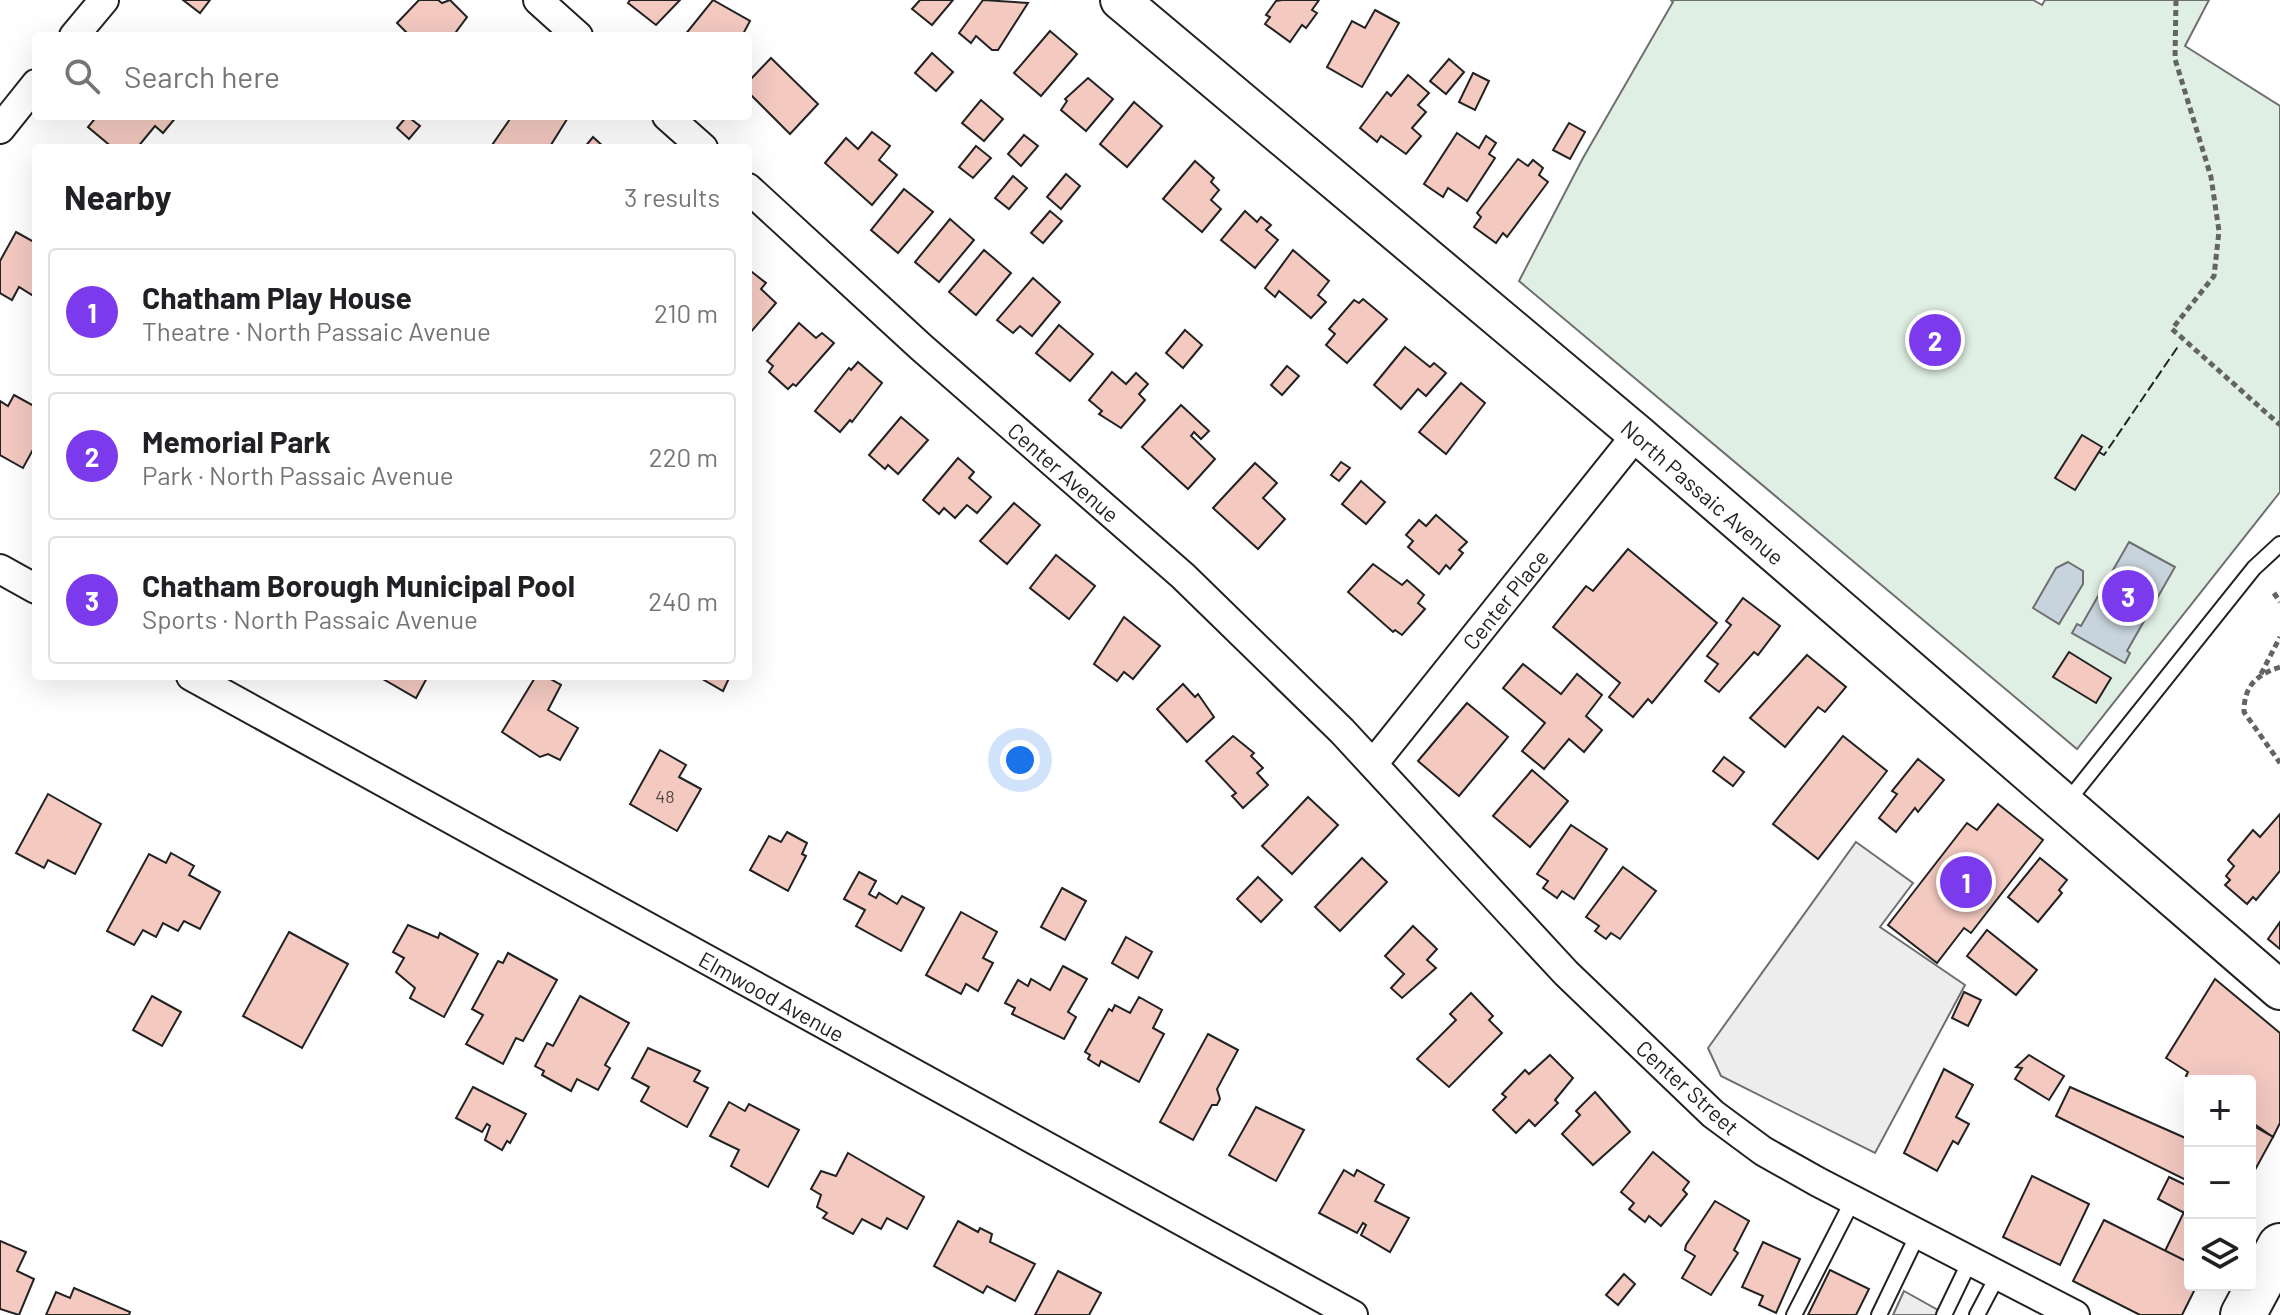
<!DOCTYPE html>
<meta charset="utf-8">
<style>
body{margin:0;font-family:Barlow,sans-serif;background:#f2f2f2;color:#202124}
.controls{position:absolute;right:24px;bottom:24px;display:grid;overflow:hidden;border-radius:8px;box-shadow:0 8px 32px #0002}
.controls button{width:72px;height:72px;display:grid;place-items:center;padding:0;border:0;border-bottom:2px solid #e0e0e0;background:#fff;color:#202124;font:40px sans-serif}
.you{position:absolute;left:1020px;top:760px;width:28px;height:28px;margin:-20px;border:6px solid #fff;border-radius:50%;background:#1a73e8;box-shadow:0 0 0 12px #1a73e833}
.badge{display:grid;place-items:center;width:52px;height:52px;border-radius:50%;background:#7c3aed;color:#fff;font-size:26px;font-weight:700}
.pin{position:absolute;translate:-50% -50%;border:4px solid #fff;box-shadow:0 2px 8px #0006}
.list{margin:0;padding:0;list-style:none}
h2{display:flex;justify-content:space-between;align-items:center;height:104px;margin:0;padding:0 32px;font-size:34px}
h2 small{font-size:26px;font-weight:400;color:#757577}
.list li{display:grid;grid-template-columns:52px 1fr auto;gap:24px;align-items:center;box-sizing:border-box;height:128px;margin:0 16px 16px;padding:0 16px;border:2px solid #e0e0e0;border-radius:8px}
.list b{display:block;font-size:30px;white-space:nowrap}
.list p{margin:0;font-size:26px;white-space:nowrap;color:#757577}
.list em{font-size:26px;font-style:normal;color:#757577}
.icon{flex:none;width:44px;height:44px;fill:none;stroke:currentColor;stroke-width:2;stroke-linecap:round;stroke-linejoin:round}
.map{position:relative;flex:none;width:2280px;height:1315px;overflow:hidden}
.search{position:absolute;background:#fff;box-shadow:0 8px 32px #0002;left:32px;top:32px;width:720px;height:88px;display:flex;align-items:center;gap:20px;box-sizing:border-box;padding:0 28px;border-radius:8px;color:#757577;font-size:30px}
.panel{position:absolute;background:#fff;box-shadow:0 8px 32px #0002;left:32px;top:144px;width:720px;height:536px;border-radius:8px}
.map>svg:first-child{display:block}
</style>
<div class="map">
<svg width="2280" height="1315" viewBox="0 0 2280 1315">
<rect width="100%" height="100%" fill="#fff"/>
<!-- green -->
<polygon fill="#e0efe3" stroke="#6f6f6f" stroke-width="2" points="1671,0 2033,0 2042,5 2045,0 2209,0 2185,46 2280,106 2280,492 2077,749 1519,281 1583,158 1673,2"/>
<!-- parking -->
<g fill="#ededed" stroke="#6f6f6f" stroke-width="2">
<polygon points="1856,842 1913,883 1880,927 1965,985 1875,1153 1721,1076 1708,1048"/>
<polygon points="1904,1291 1945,1314 1944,1315 1893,1315"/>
</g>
<!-- water -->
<g fill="#c7d3dd" stroke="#6f6f6f" stroke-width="2">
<polygon points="2129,542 2175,567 2127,651 2130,653 2125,663 2072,633 2077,624 2081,626"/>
<polygon points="2068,562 2083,571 2083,584 2059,624 2033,608 2056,568"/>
</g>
<!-- building -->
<g fill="#f3c9c0" stroke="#222" stroke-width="2">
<polygon points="183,0 210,0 200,13"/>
<polygon points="419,0 438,0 442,3 450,0 467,17 453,36 410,36 397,23"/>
<polygon points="680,0 656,25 628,3 630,0"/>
<polygon points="713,0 750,21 742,36 684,36"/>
<polygon points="920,0 953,0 932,25 912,9"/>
<polygon points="983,0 1028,3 998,50 992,50 976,36 971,43 959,33"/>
<polygon points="1282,0 1319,0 1312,10 1317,13 1306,28 1302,25 1290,42 1265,24 1270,17 1266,15 1276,1"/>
<polygon points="1375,10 1399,23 1362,87 1327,67 1352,21 1365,28"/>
<polygon points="1050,31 1077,54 1041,96 1014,73"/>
<polygon points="932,53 953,72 936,91 915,73"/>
<polygon points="771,58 818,104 790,134 748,92 748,82"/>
<polygon points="1449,59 1464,72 1446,94 1430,81"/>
<polygon points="1473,73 1489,81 1475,110 1459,102"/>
<polygon points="1408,75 1429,93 1418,105 1426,112 1412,128 1421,136 1406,154 1381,136 1377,142 1360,128 1387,92 1391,96"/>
<polygon points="1088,78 1113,99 1086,131 1061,110 1067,101 1065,99"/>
<polygon points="981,100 1003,119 984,141 962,123"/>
<polygon points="1134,102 1162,126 1127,167 1100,144"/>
<polygon points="97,116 177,116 163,133 155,126 137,148 113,148 88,127"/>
<polygon points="407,116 420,126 409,139 397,128"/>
<polygon points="512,116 569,116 549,148 490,148"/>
<polygon points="1569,123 1585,132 1570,159 1553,150"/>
<polygon points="872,132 890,146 879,160 897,175 872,205 825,163 846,138 858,149"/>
<polygon points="1457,133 1479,148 1486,136 1496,143 1489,154 1495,158 1467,201 1448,188 1443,197 1424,184"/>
<polygon points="1024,135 1038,146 1021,166 1008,154"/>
<polygon points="593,137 605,148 579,148 584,148"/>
<polygon points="976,146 991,158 973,178 959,167"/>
<polygon points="1518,159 1528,166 1533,160 1543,168 1539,175 1548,182 1507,237 1503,233 1496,243 1474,227 1481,217 1477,213"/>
<polygon points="1195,161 1214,178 1211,182 1219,190 1211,200 1221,209 1202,232 1163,199"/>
<polygon points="1066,174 1080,186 1061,209 1047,197"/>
<polygon points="1013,176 1027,188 1009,209 995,198"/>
<polygon points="904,189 933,212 898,253 871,230"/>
<polygon points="1050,211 1062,221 1043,243 1031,233"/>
<polygon points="1245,211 1257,222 1261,217 1271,225 1266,230 1278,240 1255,268 1221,240"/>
<polygon points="950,219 974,240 939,282 915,262"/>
<polygon points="16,232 36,243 36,288 32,295 19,287 12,300 0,293 0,261"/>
<polygon points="984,250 1011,273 976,315 949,292"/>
<polygon points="1293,250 1329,281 1318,295 1326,302 1311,318 1279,291 1275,297 1265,288"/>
<polygon points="752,272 766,283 761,289 776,303 750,333 748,276"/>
<polygon points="1033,278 1060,302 1032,336 1020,326 1013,333 997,320"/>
<polygon points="1363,299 1387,319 1347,363 1326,345 1335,334 1329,329 1354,300 1359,303"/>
<polygon points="799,323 816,338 822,333 834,343 796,386 793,384 788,389 769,372 773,366 767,361"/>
<polygon points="1059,325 1093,354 1070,381 1036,353"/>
<polygon points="1185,330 1202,345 1183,368 1166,353"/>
<polygon points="1405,347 1430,367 1434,363 1446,373 1426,396 1418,389 1401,409 1374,385"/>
<polygon points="858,362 882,383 852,422 850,420 840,432 815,411 849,368 851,370"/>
<polygon points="1287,366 1299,376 1282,395 1271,385"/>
<polygon points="1112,372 1126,384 1136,373 1148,384 1139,394 1145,400 1121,428 1099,414 1102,411 1089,400"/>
<polygon points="1461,383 1485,403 1446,454 1419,432"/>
<polygon points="14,395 36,407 36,444 23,468 0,455 0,401 8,406"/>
<polygon points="1181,405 1209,431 1201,439 1194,432 1191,436 1215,459 1188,489 1142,447"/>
<polygon points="901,417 928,440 898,474 888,465 885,469 869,455"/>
<polygon points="2082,435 2102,447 2075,490 2055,478"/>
<polygon points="958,458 974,472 969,478 991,497 977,513 967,505 955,518 944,508 939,514 923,500"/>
<polygon points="1341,462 1350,468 1339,481 1331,475"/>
<polygon points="1255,463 1277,483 1263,498 1285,519 1258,549 1213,508"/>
<polygon points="1361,481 1385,502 1366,524 1342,504"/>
<polygon points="1014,503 1040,525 1007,564 980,541"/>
<polygon points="1436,515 1467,542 1459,550 1463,553 1450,569 1446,565 1439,574 1408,547 1413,541 1406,535 1419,520 1426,526"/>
<polygon points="1628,549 1717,623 1652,703 1648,699 1633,717 1609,697 1620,683 1553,627 1586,586 1593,591"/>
<polygon points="1056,555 1095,586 1069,619 1030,588"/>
<polygon points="1373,564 1402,585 1407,580 1424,595 1418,603 1425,609 1402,635 1395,630 1393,632 1348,592"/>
<polygon points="1743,598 1780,626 1758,655 1754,652 1719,692 1705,681 1718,664 1707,656 1731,625 1726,621"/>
<polygon points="1124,617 1160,646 1133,679 1124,672 1117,681 1094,664"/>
<polygon points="2069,652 2111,678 2096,703 2053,677"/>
<polygon points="1807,655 1846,687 1825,712 1818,707 1785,747 1750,718"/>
<polygon points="1523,664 1561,694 1577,674 1602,695 1586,716 1602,730 1584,752 1569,739 1544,769 1522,751 1545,723 1503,688"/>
<polygon points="378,676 428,676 416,698"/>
<polygon points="536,676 545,676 561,685 548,710 578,728 560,760 548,754 540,757 502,732"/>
<polygon points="697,676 730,676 723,691"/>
<polygon points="1183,684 1195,697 1198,694 1214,717 1187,742 1157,709"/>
<polygon points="1467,703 1508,737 1459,796 1418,761"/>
<polygon points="1233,736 1254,753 1251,756 1263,768 1257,773 1268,785 1243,808 1232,796 1236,793 1206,761"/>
<polygon points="1843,736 1887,771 1818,859 1773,824"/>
<polygon points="660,750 686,765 679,777 701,789 677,831 630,804"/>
<polygon points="1724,757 1744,772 1733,786 1713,771"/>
<polygon points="1918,759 1944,780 1918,812 1915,808 1896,832 1879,818 1897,794 1892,791"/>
<polygon points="1532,770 1568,801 1530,847 1493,816"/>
<polygon points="48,794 101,824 75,874 48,860 44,868 16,853"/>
<polygon points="1308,797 1338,825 1292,874 1262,846"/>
<polygon points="1998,804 2043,840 1971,933 1964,928 1937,963 1888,925 1967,823 1977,830"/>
<polygon points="2280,814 2280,871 2256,900 2253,897 2247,904 2225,885 2230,880 2226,876 2234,866 2228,860 2253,830 2260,837"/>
<polygon points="1571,825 1607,849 1574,899 1562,891 1557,898 1543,888 1548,881 1537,874"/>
<polygon points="787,832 807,843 802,854 806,856 788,891 750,870 769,836 781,842"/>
<polygon points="171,853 194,866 189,875 220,892 200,929 184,921 178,931 163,923 156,937 143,930 134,945 107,931 149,854 166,863"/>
<polygon points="1362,858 1387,882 1340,931 1315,907"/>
<polygon points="2040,858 2067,880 2059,890 2062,893 2038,922 2008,897"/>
<polygon points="1623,867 1656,891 1620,939 1611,933 1606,939 1595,931 1599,926 1586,917"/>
<polygon points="859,872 876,881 869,894 876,898 879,893 897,904 902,896 924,908 901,951 856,926 865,910 844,899"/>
<polygon points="1258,877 1282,900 1261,922 1237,899"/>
<polygon points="1062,888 1086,901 1065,940 1041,927"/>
<polygon points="961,912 997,932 983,958 993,963 978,991 966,984 961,994 926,975"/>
<polygon points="2280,922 2280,949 2268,939"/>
<polygon points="408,925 438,938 440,933 478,954 444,1017 410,998 415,988 396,972 404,958 393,952"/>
<polygon points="1413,926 1437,949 1427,960 1436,968 1402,998 1391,988 1404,974 1385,956"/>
<polygon points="1987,930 2037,970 2016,995 1967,956"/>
<polygon points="289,932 348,964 302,1048 243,1016"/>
<polygon points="1126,937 1152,952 1138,978 1112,963"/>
<polygon points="508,953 557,980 523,1041 516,1038 503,1064 466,1044 483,1015 472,1009 498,961 503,963"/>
<polygon points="1063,966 1087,979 1068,1012 1076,1017 1064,1039 1012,1014 1015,1008 1005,1003 1018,980 1028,986 1031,979 1050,990"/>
<polygon points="2215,979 2280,1033 2280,1123 2273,1137 2250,1121 2250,1081 2194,1081 2186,1076 2188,1072 2166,1058"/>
<polygon points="1964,992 1981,1000 1968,1026 1952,1018"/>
<polygon points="1471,993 1493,1016 1489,1020 1502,1033 1449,1087 1417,1059 1456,1020 1450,1014"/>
<polygon points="152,996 181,1012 162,1046 133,1030"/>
<polygon points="580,996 629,1023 605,1065 610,1068 598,1090 577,1079 571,1091 542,1075 544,1071 535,1066 547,1043 553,1046"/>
<polygon points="1139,997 1162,1010 1153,1028 1164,1034 1139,1082 1101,1061 1099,1066 1088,1059 1090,1055 1085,1052 1109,1009 1112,1011 1115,1005 1130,1013"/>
<polygon points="1208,1034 1238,1050 1217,1089 1220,1099 1217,1105 1212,1105 1193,1140 1160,1122"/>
<polygon points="648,1048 700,1071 694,1081 708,1088 687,1127 641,1101 649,1087 632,1078"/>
<polygon points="1550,1055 1573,1078 1555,1100 1558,1103 1535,1126 1529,1120 1516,1133 1493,1110 1506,1097 1502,1094 1525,1070 1529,1074"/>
<polygon points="2029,1055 2064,1076 2049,1100 2015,1079 2022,1068 2016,1067"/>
<polygon points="1944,1069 1973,1085 1956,1117 1969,1124 1958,1144 1953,1141 1937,1171 1904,1153"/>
<polygon points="473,1087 526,1114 510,1143 507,1141 502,1150 485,1140 490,1126 487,1124 482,1132 456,1118"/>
<polygon points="2070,1087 2190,1140 2190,1182 2056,1116"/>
<polygon points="1595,1092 1630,1132 1593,1165 1562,1134 1580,1115 1576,1111"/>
<polygon points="729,1102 745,1111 749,1104 799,1130 768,1187 731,1166 739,1150 710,1136"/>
<polygon points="1256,1107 1304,1130 1276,1181 1229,1155"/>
<polygon points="2250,1124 2273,1137 2250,1179"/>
<polygon points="1653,1152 1689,1182 1683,1190 1687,1194 1661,1226 1649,1216 1645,1222 1629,1209 1634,1203 1621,1192"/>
<polygon points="848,1153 924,1197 907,1229 887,1218 881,1229 862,1219 853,1234 823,1218 827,1213 817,1207 821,1195 811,1189 821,1171 836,1176"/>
<polygon points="1344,1170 1354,1176 1357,1170 1384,1185 1375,1201 1409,1218 1390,1252 1361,1235 1366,1225 1363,1223 1357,1233 1319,1213"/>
<polygon points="2032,1176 2089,1204 2060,1265 2003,1237"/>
<polygon points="2169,1177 2190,1187 2190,1216 2158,1199"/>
<polygon points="1715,1201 1749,1221 1734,1250 1738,1253 1711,1295 1682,1278 1695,1256 1685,1250 1686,1245"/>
<polygon points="2184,1212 2190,1216 2190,1263 2165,1251"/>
<polygon points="2104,1220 2190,1263 2190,1285 2197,1285 2182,1315 2140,1315 2073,1281"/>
<polygon points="958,1221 978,1232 980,1228 992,1234 990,1242 1035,1264 1015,1301 987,1286 983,1293 934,1266"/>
<polygon points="0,1241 26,1252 17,1271 34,1279 19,1315 0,1309"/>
<polygon points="1763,1242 1800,1259 1776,1313 1759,1305 1763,1296 1742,1287"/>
<polygon points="1830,1270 1869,1289 1856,1315 1808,1315"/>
<polygon points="1058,1271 1101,1293 1089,1315 1035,1315"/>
<polygon points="1624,1274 1635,1284 1618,1305 1606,1295"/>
<polygon points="74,1288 130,1312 129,1315 46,1315 56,1292 70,1298"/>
</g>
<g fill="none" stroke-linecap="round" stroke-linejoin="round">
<!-- service casing -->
<g stroke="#222" stroke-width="18">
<g id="service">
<polyline points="2067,802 2254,568 2280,544"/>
<polyline points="1794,1315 1853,1200"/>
<polyline points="1879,1315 1918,1234"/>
<polyline points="1944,1315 1970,1261"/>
<polyline points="1977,1315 1998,1275"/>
</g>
</g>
<!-- minor casing -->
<g stroke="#222" stroke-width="32">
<g id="minor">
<polyline points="538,0 578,36"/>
<polyline points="74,36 104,0"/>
<polyline points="667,116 703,148"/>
<polyline points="0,129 36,84"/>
<polyline points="748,188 921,347 1183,576 1342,731 1566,973 1713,1114 1763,1151 1818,1182 2075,1315"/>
<polyline points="0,569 36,589"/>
<polyline points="191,676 1353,1315"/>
<polyline points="1373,764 1637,434"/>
</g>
</g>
<!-- secondary casing -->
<g stroke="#222" stroke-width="42">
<polyline id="secondary" points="1120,0 1637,434 2280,990"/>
</g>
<!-- primary casing -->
<g stroke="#222" stroke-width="48">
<polyline id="primary" points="2243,1315 2280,1246"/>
</g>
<!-- path -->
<g stroke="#646464" stroke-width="5" stroke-dasharray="6 4" stroke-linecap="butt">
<polyline points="2176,0 2175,59 2211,177 2219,231 2214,276 2172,329 2280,425"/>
<polyline points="2274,593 2280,602"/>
<path d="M2280,667C2256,675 2244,686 2244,712L2280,763"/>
<polyline points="2261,674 2280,637"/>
</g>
<!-- service -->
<use href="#service" stroke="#fff" stroke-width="14"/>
<!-- minor -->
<use href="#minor" stroke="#fff" stroke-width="28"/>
<!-- secondary -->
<use href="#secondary" stroke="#fff" stroke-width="38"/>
<!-- primary -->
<use href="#primary" stroke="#fff" stroke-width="44"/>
<!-- fence -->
<polyline stroke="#222" stroke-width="2" stroke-dasharray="10 4" stroke-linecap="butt" points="2099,452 2104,455 2179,345"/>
</g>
<g text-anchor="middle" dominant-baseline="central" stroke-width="6" stroke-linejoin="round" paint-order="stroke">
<!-- number labels -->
<g font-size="18" fill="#564c4a">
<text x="665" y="796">48</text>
</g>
<!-- street labels -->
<g font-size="22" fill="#222" stroke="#fff">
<text transform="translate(1064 472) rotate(41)">Center Avenue</text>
<text transform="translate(1703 492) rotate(41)">North Passaic Avenue</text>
<text transform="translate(1505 599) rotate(-51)">Center Place</text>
<text transform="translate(772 996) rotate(29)">Elmwood Avenue</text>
<text transform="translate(1688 1087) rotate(42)">Center Street</text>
</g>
</g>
</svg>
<div class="controls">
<button>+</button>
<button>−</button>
<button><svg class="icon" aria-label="layers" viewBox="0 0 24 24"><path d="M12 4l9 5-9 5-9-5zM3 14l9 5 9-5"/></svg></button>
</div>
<div class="you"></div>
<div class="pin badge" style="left:1966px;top:882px">1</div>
<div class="pin badge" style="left:1935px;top:340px">2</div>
<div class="pin badge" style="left:2128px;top:596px">3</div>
<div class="search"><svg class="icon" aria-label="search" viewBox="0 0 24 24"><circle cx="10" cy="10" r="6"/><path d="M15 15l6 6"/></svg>Search here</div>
<section class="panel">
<h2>Nearby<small>3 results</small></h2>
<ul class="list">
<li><span class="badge">1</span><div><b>Chatham Play House</b><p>Theatre · North Passaic Avenue</p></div><em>210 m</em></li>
<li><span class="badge">2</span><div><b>Memorial Park</b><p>Park · North Passaic Avenue</p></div><em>220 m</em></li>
<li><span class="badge">3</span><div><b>Chatham Borough Municipal Pool</b><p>Sports · North Passaic Avenue</p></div><em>240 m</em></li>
</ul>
</section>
</div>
